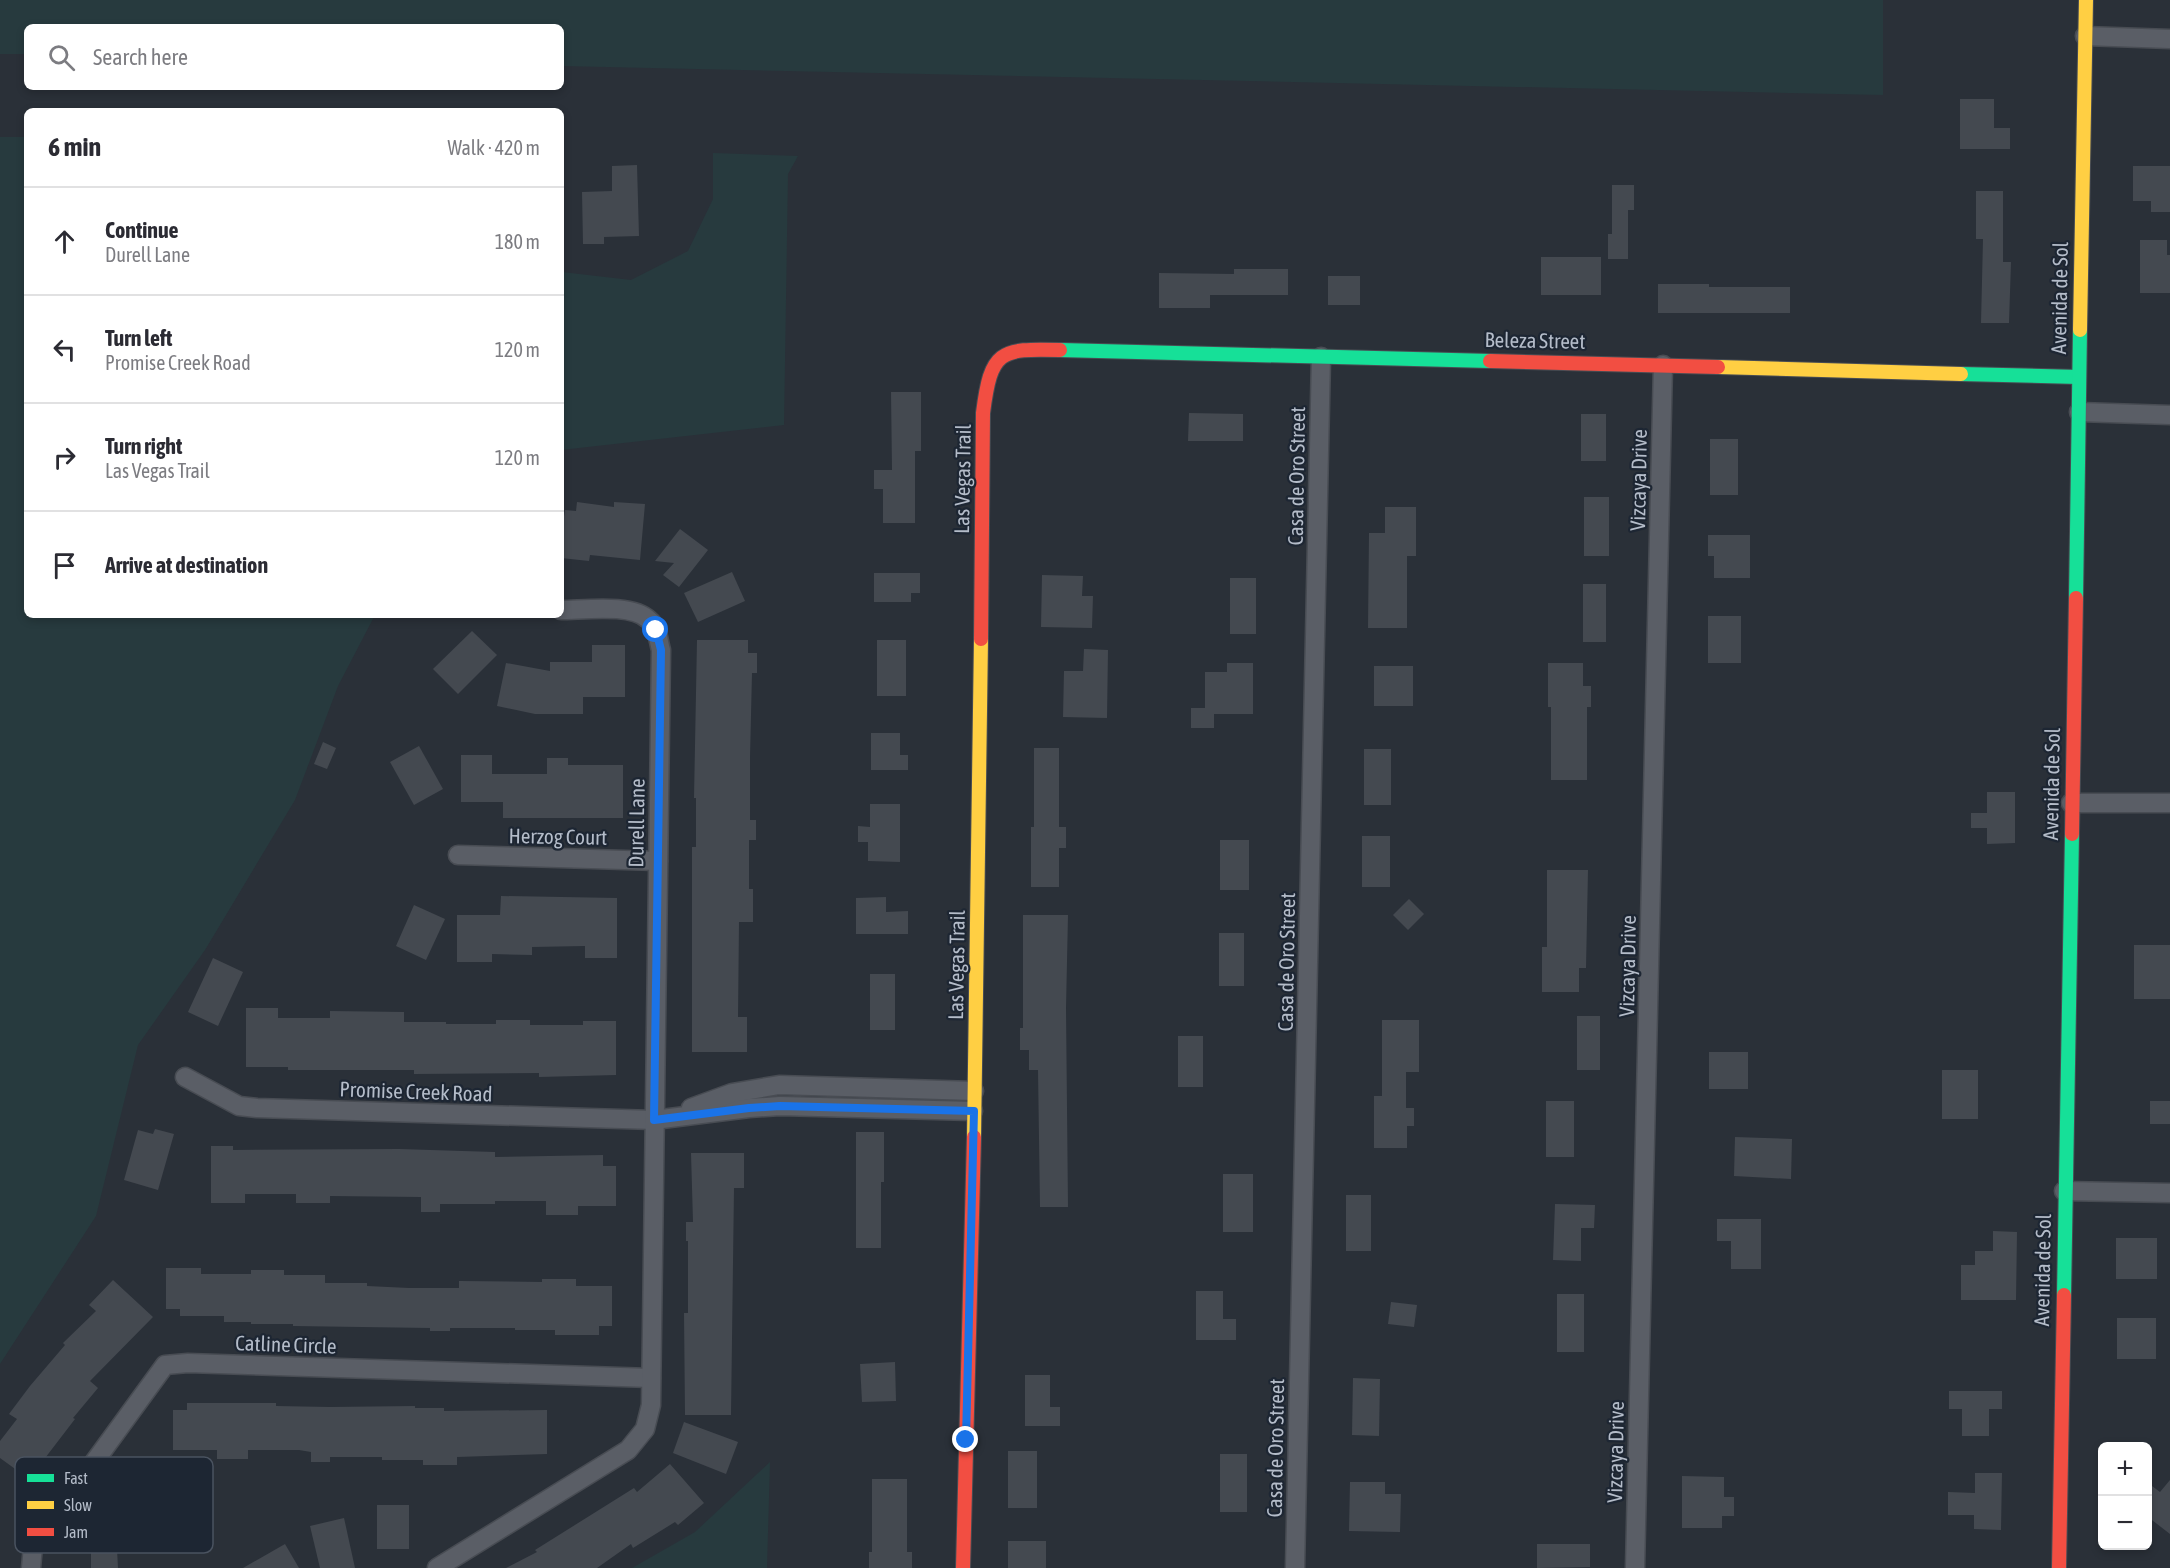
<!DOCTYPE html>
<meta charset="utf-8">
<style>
body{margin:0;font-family:"Asap Condensed",sans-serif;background:#f7f7f7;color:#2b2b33}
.controls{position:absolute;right:18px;bottom:18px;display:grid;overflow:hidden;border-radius:9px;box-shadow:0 3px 9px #0003}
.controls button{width:54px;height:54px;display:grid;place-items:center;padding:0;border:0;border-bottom:2px solid #e1e1e2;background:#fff;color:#2b2b33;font:30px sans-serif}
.stop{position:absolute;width:18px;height:18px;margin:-14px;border:4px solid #1a73e8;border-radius:50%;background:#fff}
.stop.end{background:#1a73e8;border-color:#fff;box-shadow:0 2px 6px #0008}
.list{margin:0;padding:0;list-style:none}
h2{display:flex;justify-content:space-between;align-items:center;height:78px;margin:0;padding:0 24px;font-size:26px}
h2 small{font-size:20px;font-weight:400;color:#7c7c81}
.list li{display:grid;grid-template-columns:39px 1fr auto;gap:18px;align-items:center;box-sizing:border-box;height:108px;padding:0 24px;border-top:2px solid #e1e1e2}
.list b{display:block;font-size:22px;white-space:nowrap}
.list p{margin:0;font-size:20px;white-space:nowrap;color:#7c7c81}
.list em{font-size:20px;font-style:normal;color:#7c7c81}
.icon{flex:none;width:33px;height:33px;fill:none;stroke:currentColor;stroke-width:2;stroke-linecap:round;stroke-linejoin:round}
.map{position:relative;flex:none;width:2170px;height:1568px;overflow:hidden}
.search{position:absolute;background:#fff;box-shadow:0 3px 9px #0003;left:24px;top:24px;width:540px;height:66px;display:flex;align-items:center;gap:15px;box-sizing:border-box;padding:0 21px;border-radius:9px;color:#7c7c81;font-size:22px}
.panel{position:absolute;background:#fff;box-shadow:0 3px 9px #0003;left:24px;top:108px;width:540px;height:510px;border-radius:9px}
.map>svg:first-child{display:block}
</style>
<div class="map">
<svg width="2170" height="1568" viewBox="0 0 2170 1568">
<rect width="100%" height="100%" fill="#2a3038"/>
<!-- green -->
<g fill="#273a3e">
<polygon points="0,0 1883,0 1883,95 561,66 561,27 27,27 27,54 0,54"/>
<polygon points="0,137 27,137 27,615 375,615 338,686 295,800 205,950 138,1045 96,1216 0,1364"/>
<polygon points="713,153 798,156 788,174 784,425 561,450 561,270 562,272 631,280 688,251 713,199"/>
<polygon points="770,1462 767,1568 632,1568 695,1532"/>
</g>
<!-- building -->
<g fill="#444950">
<polygon points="1960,99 1994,99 1994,128 2010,128 2010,149 1960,149"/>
<polygon points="637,165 639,236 604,237 604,244 583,244 582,192 612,191 612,166"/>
<polygon points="2133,166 2170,166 2170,212 2151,212 2151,201 2133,201"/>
<polygon points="1612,185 1634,185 1634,210 1628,210 1628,259 1608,259 1608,234 1612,234"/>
<polygon points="1976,191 2003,191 2003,262 2011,262 2009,323 1981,323 1983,239 1976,239"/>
<polygon points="2140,240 2167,240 2167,255 2170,255 2170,293 2140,293"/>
<rect x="1541" y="257" width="60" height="38"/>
<polygon points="1234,269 1288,269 1288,295 1210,295 1210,308 1159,308 1159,273 1234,274"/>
<rect x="1328" y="276" width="32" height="29"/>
<polygon points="1658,284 1709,284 1709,287 1790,287 1790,313 1658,313"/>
<polygon points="891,392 921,392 921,451 915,451 915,523 883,523 883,489 874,489 874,470 892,470"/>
<polygon points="1189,413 1243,414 1243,441 1188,441"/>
<rect x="1581" y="414" width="25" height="47"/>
<rect x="1710" y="439" width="28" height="56"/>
<rect x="1584" y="497" width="25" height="59"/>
<polygon points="577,502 614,507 614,502 645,504 640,560 590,555 589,561 561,558 561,535 565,510 576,511"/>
<polygon points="1385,507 1416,507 1416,556 1407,556 1407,628 1368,628 1369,533 1385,533"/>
<polygon points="680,529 708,550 679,587 663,575 674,563 655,561"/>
<polygon points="1708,535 1750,535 1750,578 1714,578 1714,556 1708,556"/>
<polygon points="732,572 745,601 698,622 684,593"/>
<polygon points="874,573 920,573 920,593 911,593 911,602 874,602"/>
<polygon points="1042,575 1083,576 1082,596 1093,596 1092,628 1041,627"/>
<rect x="1230" y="578" width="26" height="56"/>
<rect x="1583" y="584" width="23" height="58"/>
<rect x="1708" y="616" width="33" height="47"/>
<polygon points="472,631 497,655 458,694 433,669"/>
<polygon points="697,640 748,640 748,653 757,653 757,673 752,673 750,757 750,820 756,820 756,840 749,840 749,889 753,889 753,922 739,922 738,1017 747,1017 747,1052 692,1052 692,847 696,847 696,798 694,798"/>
<rect x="877" y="640" width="29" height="56"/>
<polygon points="592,645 625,645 625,697 583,697 583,714 535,714 497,706 506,663 550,671 550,662 592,662"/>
<polygon points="1084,649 1108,650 1107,718 1063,717 1064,671 1083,671"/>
<polygon points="1227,663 1253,663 1253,714 1214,714 1214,728 1191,728 1191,708 1205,708 1205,672 1227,672"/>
<polygon points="1548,663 1583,663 1583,686 1591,686 1591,707 1587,707 1587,780 1551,780 1551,707 1548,707"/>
<rect x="1374" y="666" width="39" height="40"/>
<polygon points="871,733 900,733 900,755 908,755 908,770 871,770"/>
<polygon points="323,742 336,748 327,769 314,764"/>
<polygon points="419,746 443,789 414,805 390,762"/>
<polygon points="1034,748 1059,748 1059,827 1066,827 1066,848 1059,848 1059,887 1031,887 1031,827 1034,827"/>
<rect x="1364" y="749" width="27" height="56"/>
<polygon points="461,755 492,755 492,774 547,774 547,758 568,758 568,765 623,765 623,818 503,818 503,802 461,802"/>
<polygon points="1987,792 2015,792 2015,843 1987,844 1987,828 1971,828 1971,813 1987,813"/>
<polygon points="870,804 900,804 900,862 868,861 868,842 858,842 858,826 870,827"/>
<rect x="1362" y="836" width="28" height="51"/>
<rect x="1220" y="840" width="29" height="50"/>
<polygon points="1547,870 1588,870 1586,968 1579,968 1579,992 1542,992 1542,947 1547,947"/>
<polygon points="501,896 617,898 617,958 585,958 585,946 532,947 532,955 492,954 492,962 457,962 457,915 500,915"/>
<polygon points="886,897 886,912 908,911 908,934 856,934 856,898"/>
<polygon points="1409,899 1424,914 1408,930 1393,915"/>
<polygon points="414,905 445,919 426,960 396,946"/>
<polygon points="1023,915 1068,915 1066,1008 1068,1207 1040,1207 1038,1070 1029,1070 1029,1050 1020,1050 1020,1028 1023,1028"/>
<rect x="1219" y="933" width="25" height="53"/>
<rect x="2134" y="945" width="36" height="54"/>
<polygon points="213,958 243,972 218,1026 188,1012"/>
<rect x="870" y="974" width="25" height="56"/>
<polygon points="246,1008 278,1008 278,1018 330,1018 330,1011 404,1012 404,1022 446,1022 446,1024 496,1024 496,1020 530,1020 530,1025 583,1025 583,1021 616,1021 616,1075 539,1077 539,1073 414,1074 414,1070 288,1070 288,1067 246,1067"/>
<rect x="1577" y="1016" width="23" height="54"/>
<polygon points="1382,1020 1419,1020 1419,1072 1406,1072 1406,1108 1414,1108 1414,1126 1407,1126 1407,1148 1374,1148 1374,1096 1382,1096"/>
<rect x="1178" y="1036" width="25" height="51"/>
<rect x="1709" y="1052" width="39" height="37"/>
<rect x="1942" y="1070" width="36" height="49"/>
<rect x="1546" y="1101" width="28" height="56"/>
<rect x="2150" y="1101" width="20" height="23"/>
<polygon points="155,1129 174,1134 158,1190 124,1180 138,1130 153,1134"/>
<polygon points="856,1132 884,1132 884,1182 881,1182 881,1248 856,1248"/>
<polygon points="1735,1137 1792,1139 1791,1179 1734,1176"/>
<polygon points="211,1146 233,1146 233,1150 399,1149 495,1152 495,1157 603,1155 603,1166 616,1166 616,1206 578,1206 578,1215 546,1215 546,1201 495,1201 495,1204 440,1204 440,1212 421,1212 421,1197 330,1196 330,1203 296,1203 296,1194 245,1194 245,1203 211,1203"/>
<polygon points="691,1153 744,1153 744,1188 734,1188 731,1415 685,1415 684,1313 688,1313 688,1241 686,1241 686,1222 693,1222"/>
<rect x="1223" y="1174" width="30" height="58"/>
<rect x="1346" y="1195" width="25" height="56"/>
<polygon points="1555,1204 1595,1205 1594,1228 1581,1228 1581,1261 1553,1260"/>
<polygon points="1717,1219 1761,1219 1761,1269 1731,1269 1731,1241 1717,1241"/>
<polygon points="1993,1231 2017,1232 2016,1300 1961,1300 1961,1265 1975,1265 1975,1251 1993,1251"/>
<rect x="2116" y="1238" width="41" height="41"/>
<polygon points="166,1268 201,1268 201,1274 251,1274 251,1270 284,1270 284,1275 325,1275 325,1283 367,1283 367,1286 409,1288 459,1288 459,1281 542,1282 542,1279 576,1279 576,1286 612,1286 612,1326 599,1326 599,1335 555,1335 555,1330 515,1330 515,1328 450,1328 450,1331 430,1331 430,1328 293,1326 293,1324 251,1324 251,1322 224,1322 224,1316 180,1316 180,1309 166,1309"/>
<polygon points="113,1280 153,1317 90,1381 98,1388 73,1418 75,1419 29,1479 0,1458 0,1441 17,1419 9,1414 30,1386 65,1345 63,1343 96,1311 89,1305"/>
<polygon points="1196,1291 1223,1291 1223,1319 1236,1319 1236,1340 1196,1340"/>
<rect x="1557" y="1294" width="27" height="58"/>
<polygon points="1391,1302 1417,1305 1414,1327 1388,1324"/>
<rect x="2117" y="1318" width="39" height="41"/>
<polygon points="895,1362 896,1401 862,1402 860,1364"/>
<polygon points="1025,1375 1050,1375 1050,1407 1060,1407 1060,1426 1025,1426"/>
<polygon points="1353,1378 1380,1379 1379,1436 1352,1435"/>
<polygon points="1949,1391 2002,1391 2002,1409 1989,1409 1989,1436 1962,1436 1962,1409 1949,1409"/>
<polygon points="187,1403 276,1403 276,1406 330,1407 415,1406 415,1408 444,1408 444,1411 547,1410 547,1454 457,1457 457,1465 423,1465 423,1460 382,1460 382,1457 330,1457 330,1462 311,1462 311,1452 299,1450 248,1450 248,1459 217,1459 217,1450 173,1450 173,1410 187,1410"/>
<polygon points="684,1422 738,1442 726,1474 673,1453"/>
<rect x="1008" y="1451" width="29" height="57"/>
<rect x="1220" y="1454" width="27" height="58"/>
<polygon points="670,1464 704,1503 678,1525 675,1522 633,1548 631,1544 597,1568 506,1568 537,1552 535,1550 634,1488 637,1492"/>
<polygon points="131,1471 170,1471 170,1506 147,1506 147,1549 117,1549 118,1568 91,1568 91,1530 97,1530 97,1514 119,1514 119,1489 131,1489"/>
<polygon points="1975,1473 2002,1473 2001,1530 1974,1529 1974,1515 1948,1515 1948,1492 1975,1493"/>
<polygon points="1682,1476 1724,1477 1724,1497 1734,1497 1734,1516 1722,1516 1722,1528 1682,1528"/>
<polygon points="872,1479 907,1479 907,1552 912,1552 912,1568 869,1568 869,1552 872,1552"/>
<polygon points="2170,1480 2170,1534 2148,1517 2148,1483 2160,1492"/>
<polygon points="1350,1482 1385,1482 1385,1494 1401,1494 1400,1532 1349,1531"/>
<rect x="377" y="1505" width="32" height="44"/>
<polygon points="344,1518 355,1568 320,1568 310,1526"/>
<rect x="1008" y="1541" width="38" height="27"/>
<polygon points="285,1544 299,1568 243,1568"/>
<polygon points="1537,1544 1590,1544 1590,1567 1537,1568"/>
</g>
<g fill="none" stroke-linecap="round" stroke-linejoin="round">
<!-- street casing -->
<g stroke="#484c53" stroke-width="21">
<g id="street">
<polyline points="2085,36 2170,39"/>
<polyline points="2079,412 2170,415"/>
<polyline points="2071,803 2170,803"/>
<polyline points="458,855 658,861"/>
<polyline points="185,1077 239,1106 257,1108 654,1120 749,1108 780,1106 973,1111"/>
<polyline points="691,1108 732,1093 779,1085 974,1091"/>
<polyline points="2064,1191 2170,1193"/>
<polyline points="31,1568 33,1546 165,1365 188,1363 651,1378"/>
<path d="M437,1568L628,1450L645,1429L651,1405L661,650C658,640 658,627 649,620C632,603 584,610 561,610"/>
<polyline points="1295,1568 1321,357"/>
<polyline points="1635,1568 1663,365"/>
</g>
</g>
<!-- fast casing -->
<g stroke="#484c53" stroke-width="16">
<g id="fast">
<polyline points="1060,350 1490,361"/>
<polyline points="1961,374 2079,377"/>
<polyline points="2076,598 2080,330"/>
<polyline points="2064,1295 2072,834"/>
</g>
</g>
<!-- slow casing -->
<g stroke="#484c53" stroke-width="16">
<g id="slow">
<polyline points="2080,330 2086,0"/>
<polyline points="1718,367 1961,374"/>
<polyline points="974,1137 981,639"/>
</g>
</g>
<!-- jam casing -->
<g stroke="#484c53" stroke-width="16">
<g id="jam">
<polyline points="1490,361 1718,367"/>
<path d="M981,639L983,413C991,351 999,348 1060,350"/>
<polyline points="2072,834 2076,598"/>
<polyline points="963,1568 974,1137"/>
<polyline points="2059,1568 2064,1295"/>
</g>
</g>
<!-- street -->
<use href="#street" stroke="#5a5e66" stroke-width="18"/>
<!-- fast -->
<use href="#fast" stroke="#16e098" stroke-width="14"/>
<!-- slow -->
<use href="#slow" stroke="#ffcf43" stroke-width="14"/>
<!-- jam -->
<use href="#jam" stroke="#f24e42" stroke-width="14"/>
</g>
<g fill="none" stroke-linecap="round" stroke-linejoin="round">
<!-- route -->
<polyline stroke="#1a73e8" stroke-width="8" points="656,630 661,650 654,1120 749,1108 780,1106 974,1111 966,1440"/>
</g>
<g text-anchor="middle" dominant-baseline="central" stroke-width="4.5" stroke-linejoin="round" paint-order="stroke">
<!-- street labels -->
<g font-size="21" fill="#b4bcc9" stroke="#1d2633">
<text transform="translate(2059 298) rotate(-89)">Avenida de Sol</text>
<text transform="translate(1535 340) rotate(1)">Beleza Street</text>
<text transform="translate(1296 476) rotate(-89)">Casa de Oro Street</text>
<text transform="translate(962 479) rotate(-89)">Las Vegas Trail</text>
<text transform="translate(1638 480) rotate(-89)">Vizcaya Drive</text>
<text transform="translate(2051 784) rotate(-89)">Avenida de Sol</text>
<text transform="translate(636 823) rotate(-89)">Durell Lane</text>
<text transform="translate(558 836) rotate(1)">Herzog Court</text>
<text transform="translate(1286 962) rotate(-89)">Casa de Oro Street</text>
<text transform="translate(956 965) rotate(-89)">Las Vegas Trail</text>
<text transform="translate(1627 966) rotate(-89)">Vizcaya Drive</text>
<text transform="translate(416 1091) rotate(2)">Promise Creek Road</text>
<text transform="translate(2042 1270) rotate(-89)">Avenida de Sol</text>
<text transform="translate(286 1344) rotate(2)">Catline Circle</text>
<text transform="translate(1275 1448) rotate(-89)">Casa de Oro Street</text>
<text transform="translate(1615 1452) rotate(-89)">Vizcaya Drive</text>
</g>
</g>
<!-- legend -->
<rect x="15" y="1457" width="198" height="96" rx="9" fill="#1d2633" stroke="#4a5360" stroke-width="1.5"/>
<rect x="27" y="1474" width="27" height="8" fill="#16e098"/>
<rect x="27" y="1501" width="27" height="8" fill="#ffcf43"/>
<rect x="27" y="1528" width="27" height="8" fill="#f24e42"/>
<g font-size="16" fill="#b4bcc9">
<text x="64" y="1484">Fast</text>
<text x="64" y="1511">Slow</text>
<text x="64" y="1538">Jam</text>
</g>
</svg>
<div class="controls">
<button>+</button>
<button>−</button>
</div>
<div class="stop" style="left:656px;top:630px"></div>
<div class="stop end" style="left:966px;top:1440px"></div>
<div class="search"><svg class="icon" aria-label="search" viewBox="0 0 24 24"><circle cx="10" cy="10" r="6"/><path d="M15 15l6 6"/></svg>Search here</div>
<section class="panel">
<h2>6 min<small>Walk · 420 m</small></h2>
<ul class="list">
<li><svg class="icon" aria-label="ahead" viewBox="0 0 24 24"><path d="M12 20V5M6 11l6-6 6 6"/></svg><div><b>Continue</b><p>Durell Lane</p></div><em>180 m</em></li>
<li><svg class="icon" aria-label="left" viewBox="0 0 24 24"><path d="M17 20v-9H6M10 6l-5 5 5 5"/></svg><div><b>Turn left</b><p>Promise Creek Road</p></div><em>120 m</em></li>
<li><svg class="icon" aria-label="right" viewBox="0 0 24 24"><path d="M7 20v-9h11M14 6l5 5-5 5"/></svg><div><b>Turn right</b><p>Las Vegas Trail</p></div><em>120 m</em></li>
<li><svg class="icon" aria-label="arrive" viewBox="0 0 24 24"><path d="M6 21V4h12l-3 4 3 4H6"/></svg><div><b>Arrive at destination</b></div></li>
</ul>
</section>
</div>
